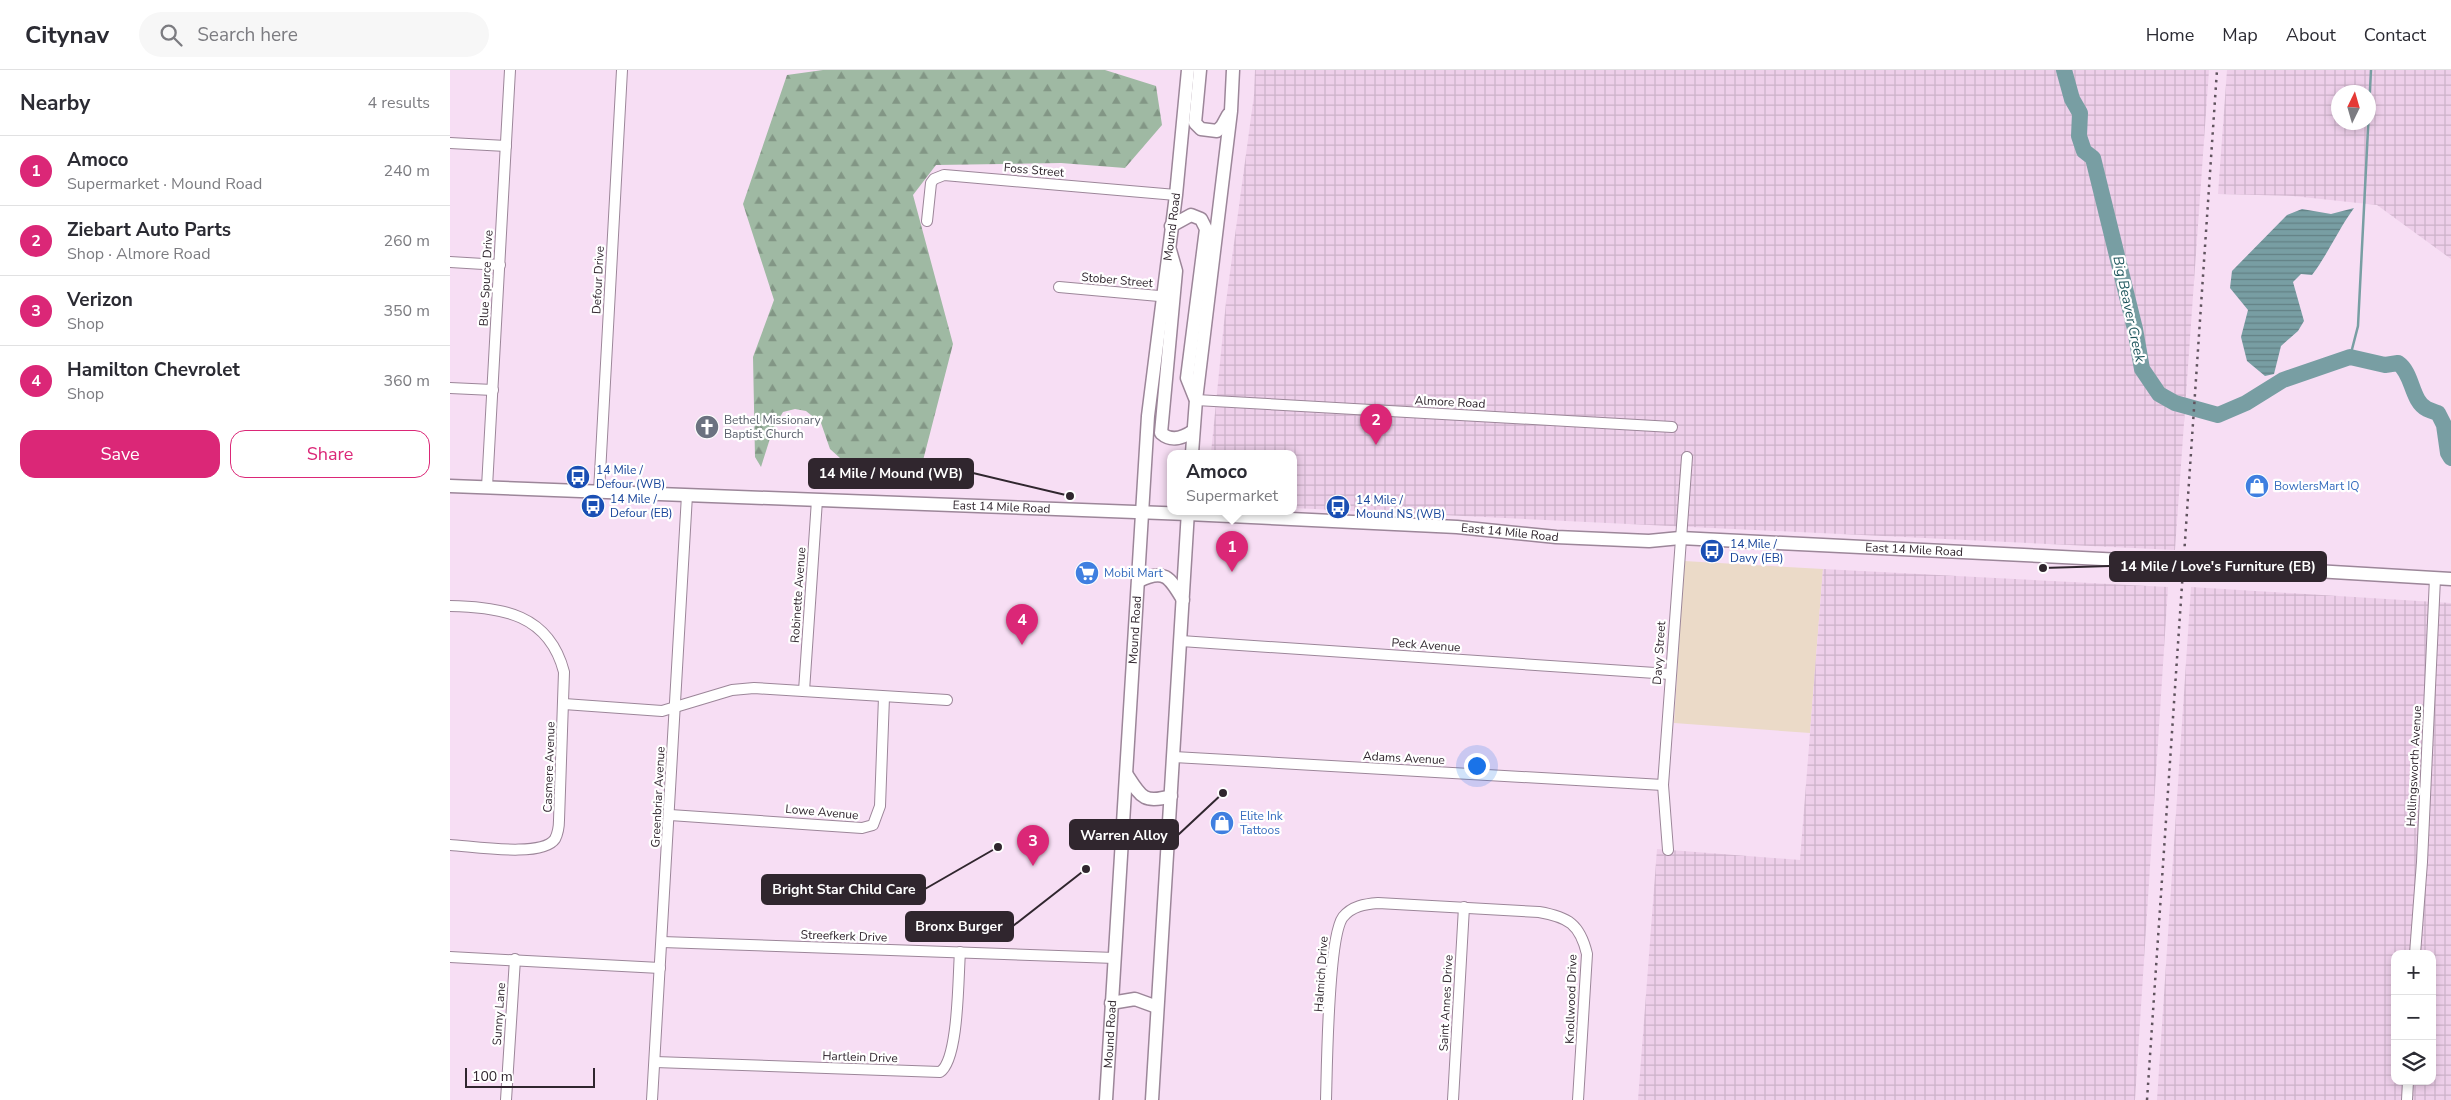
<!DOCTYPE html>
<meta charset="utf-8">
<style>
body{margin:0;font-family:"Nunito Sans",sans-serif;background:#f7f7f7;color:#2b2b33}
.controls{position:absolute;right:15px;bottom:15px;display:grid;overflow:hidden;border-radius:10px;box-shadow:0 2px 8px #0003}
.controls button{width:45px;height:45px;display:grid;place-items:center;padding:0;border:0;border-bottom:1px solid #e1e1e2;background:#fff;color:#2b2b33;font:25px sans-serif}
.compass{position:absolute;left:1881px;top:15px;width:45px;height:45px;border-radius:50%;background:#fff;box-shadow:0 2px 8px #0003;rotate:5deg}
.scale{position:absolute;left:15px;bottom:12px;width:130px;box-sizing:border-box;padding-left:5px;border:2px solid #30262e;border-top:0;font-size:14px;line-height:18px;white-space:nowrap;color:#30262e;-webkit-text-stroke:4px #fff;paint-order:stroke}
.you{position:absolute;left:1026px;top:695px;width:18px;height:18px;margin:-12px;border:4px solid #fff;border-radius:50%;background:#1a73e8;box-shadow:0 0 0 8px #1a73e833}
.badge{display:grid;place-items:center;width:32px;height:32px;border-radius:50%;background:#db2777;color:#fff;font-size:16px;font-weight:700}
.pin{position:absolute;translate:-50% -41px;filter:drop-shadow(0 1px 2px #0008)}
.pin::after{content:'';position:absolute;top:26px;width:18px;height:15px;background:inherit;clip-path:polygon(0 0,100% 0,50% 100%)}
.popup{position:absolute;left:717px;top:380px;width:130px;height:65px;box-sizing:border-box;display:grid;place-content:center;border-radius:10px;background:#fff;filter:drop-shadow(0 1px 4px #0005);font-size:16px;white-space:nowrap;color:#7c7c81}
.popup b{font-size:19px;color:#2b2b33}
.popup::after{content:'';position:absolute;left:50%;top:100%;margin-left:-10px;border:10px solid transparent;border-top-color:#fff}
.list{margin:0;padding:0;list-style:none}
h2{display:flex;justify-content:space-between;align-items:center;height:65px;margin:0;padding:0 20px;font-size:21px}
h2 small{font-size:16px;font-weight:400;color:#7c7c81}
.list li{display:grid;grid-template-columns:32px 1fr auto;gap:15px;align-items:center;box-sizing:border-box;height:70px;padding:0 20px;border-top:1px solid #e1e1e2}
.list b{display:block;font-size:19px;white-space:nowrap}
.list p{margin:0;font-size:16px;white-space:nowrap;color:#7c7c81}
.list em{font-size:16px;font-style:normal;color:#7c7c81}
.actions{display:flex;gap:10px;padding:15px 20px}
.actions a{flex:1;padding:11px 0;border:1px solid #db2777;border-radius:15px;text-align:center;font-size:18px;color:#db2777}
.actions .main{background:#db2777;color:#fff}
.icon{flex:none;width:28px;height:28px;fill:none;stroke:currentColor;stroke-width:2;stroke-linecap:round;stroke-linejoin:round}
.map{position:relative;flex:none;width:2001px;height:1030px;overflow:hidden}
header{display:flex;align-items:center;gap:30px;box-sizing:border-box;height:70px;padding:0 25px;background:#fff;border-bottom:1px solid #e1e1e2}
header strong{font-size:24px}
nav{display:flex;gap:28px;margin-inline-start:auto;font-size:18px}
.search{width:350px;height:45px;background:#f7f7f7;display:flex;align-items:center;gap:12px;box-sizing:border-box;padding:0 18px;border-radius:28px;color:#7c7c81;font-size:19px}
main{display:flex}
aside{flex:1;background:#fff}
.map>svg:first-child{display:block}
</style>
<header>
<strong>Citynav</strong>
<div class="search"><svg class="icon" aria-label="search" viewBox="0 0 24 24"><circle cx="10" cy="10" r="6"/><path d="M15 15l6 6"/></svg>Search here</div>
<nav><a>Home</a><a>Map</a><a>About</a><a>Contact</a></nav>
</header>
<main>
<aside>
<h2>Nearby<small>4 results</small></h2>
<ul class="list">
<li><span class="badge">1</span><div><b>Amoco</b><p>Supermarket · Mound Road</p></div><em>240 m</em></li>
<li><span class="badge">2</span><div><b>Ziebart Auto Parts</b><p>Shop · Almore Road</p></div><em>260 m</em></li>
<li><span class="badge">3</span><div><b>Verizon</b><p>Shop</p></div><em>350 m</em></li>
<li><span class="badge">4</span><div><b>Hamilton Chevrolet</b><p>Shop</p></div><em>360 m</em></li>
</ul>
<div class="actions"><a class="main">Save</a><a>Share</a></div>
</aside>
<div class="map">
<svg width="2001" height="1030" viewBox="0 0 2001 1030">
<defs>
<pattern id="industrial-grid" width="8" height="8" patternUnits="userSpaceOnUse" patternTransform="scale(1.25)"><rect width="8" height="8" fill="#eecfea"/><path d="M0 4h8M4 0v8" fill="none" stroke="#ccb2c9"/></pattern>
<pattern id="forest-firs" width="22" height="20" patternUnits="userSpaceOnUse" patternTransform="scale(1.25)"><rect width="22" height="20" fill="#9fb9a3"/><path d="M5 1l3.5 6h-7zM16 11l3.5 6h-7z" fill="#829685"/></pattern>
<pattern id="water-rules" width="6" height="5" patternUnits="userSpaceOnUse" patternTransform="scale(1.25)"><rect width="6" height="5" fill="#789ea3"/><path d="M0 2.5h6" fill="none" stroke="#638185"/></pattern>
</defs>
<rect width="100%" height="100%" fill="#f7def4"/>
<!-- commercial -->
<polygon fill="#ebdac8" points="1234,491 1373,499 1360,663 1224,653"/>
<!-- industrial -->
<g fill="url(#industrial-grid)" fill-rule="evenodd">
<polygon points="805,0 1759,0 1725,480 843,438 843,383 761,383 776,232 804,25"/>
<path d="M1777,0H2001V189L1927,135L1843,126L1768,124ZM1918,22V52H1888V22Z"/>
<polygon points="1373,499 1718,517 1685,1030 1188,1030 1207,779 1350,790"/>
<path d="M1741,517L2001,533V1030H1707ZM1945,884H1982V1011H1945Z"/>
</g>
<!-- forest -->
<polygon fill="url(#forest-firs)" points="373,0 655,0 706,16 712,55 675,98 611,93 486,95 463,125 503,274 469,406 434,415 395,414 390,388 380,379 371,353 356,341 345,339 333,342 323,359 311,397 305,387 303,287 324,230 293,134 337,5"/>
<!-- water -->
<path fill="url(#water-rules)" d="M1904,138C1888,160 1878,184 1862,205L1851,204L1843,212L1854,251L1848,261L1831,276L1824,304L1815,306L1797,291L1791,267L1798,240L1780,218L1782,201L1837,145L1852,139L1881,144Z"/>
<g fill="none" stroke-linecap="round" stroke-linejoin="round">
<!-- stream -->
<polyline stroke="#789ea3" stroke-width="2.5" points="1900,287 1908,256 1921,0"/>
<!-- river -->
<path stroke="#789ea3" stroke-width="16" d="M1614,0L1622,29L1630,43L1629,66L1634,81L1643,88L1685,259L1692,299L1709,324L1725,333L1768,345L1796,333L1833,310L1900,287L1935,295L1948,293C1963,303 1961,331 1977,339C1981,341 1985,342 1988,343L1994,355L1998,383L2001,388"/>
<!-- minor casing -->
<g stroke="#9c8699" stroke-width="12">
<g id="minor">
<polyline points="0,73 56,76"/>
<polyline points="477,151 481,113 484,109 494,105 726,125"/>
<polyline points="0,192 50,195"/>
<polyline points="609,217 720,227"/>
<polyline points="0,318 43,320"/>
<polyline points="746,330 1222,357"/>
<polyline points="37,417 60,0"/>
<polyline points="149,422 172,0"/>
<path d="M0,536C52,537 99,544 114,602L109,750C109,756 108,763 105,769C92,788 22,776 0,775"/>
<polyline points="731,571 1220,604"/>
<polyline points="354,621 367,430"/>
<polyline points="114,634 212,641 282,620 304,618 497,630"/>
<polyline points="724,687 1213,715"/>
<polyline points="220,745 412,758 423,755 430,736 434,627"/>
<polyline points="1218,780 1213,715 1237,387"/>
<polyline points="212,872 665,888"/>
<polyline points="1965,884 1972,792 1985,508"/>
<polyline points="0,887 210,898"/>
<path d="M205,992L490,1002C509,990 508,906 510,882"/>
<polyline points="56,1030 65,889"/>
<polyline points="202,1030 237,425"/>
<path d="M876,1030C877,997 878,867 893,847C902,836 915,834 928,833L1089,842C1118,847 1130,854 1137,884L1128,1030"/>
<polyline points="1003,1030 1014,837"/>
<polyline points="1957,1030 1958,1011"/>
</g>
</g>
<!-- major casing -->
<g stroke="#9c8699" stroke-width="15">
<g id="major">
<polyline points="750,0 745,53 751,59 767,61 772,56 778,45"/>
<polyline points="721,156 741,145 751,149 756,159 737,308 745,328"/>
<path d="M720,180L726,201L711,363C721,372 733,368 743,361"/>
<polyline points="742,383 746,330 781,41 783,0"/>
<path id="s1" d="M0,416L738,444L1007,457L1106,467L1199,471L1230,468L1733,493L2001,509"/>
<path d="M689,511C715,498 720,508 733,530"/>
<path d="M677,705C691,727 694,734 721,726"/>
<polyline points="661,933 685,929 707,937"/>
<path id="s2" d="M656,1030L698,346L726,125L738,0"/>
<polyline points="702,1030 738,441"/>
</g>
</g>
<!-- minor -->
<use href="#minor" stroke="#fff" stroke-width="10"/>
<!-- major -->
<use href="#major" stroke="#fff" stroke-width="12"/>
<!-- rail -->
<polyline stroke="#60535e" stroke-width="2.5" stroke-dasharray="2.5 5" stroke-linecap="butt" points="1697,1030 1767,0"/>
</g>
<!-- icons -->
<defs>
<g id="church-disc" transform="scale(1.25)"><circle r="9.5" fill="#6b7280" stroke="#fff"/><path d="M-1.2-6h2.4v3.5h3.3v2.4h-3.3V6h-2.4V-.1h-3.3v-2.4h3.3Z" fill="#fff"/></g>
<g id="bus-disc" transform="scale(1.25)"><circle r="9.5" fill="#1a4fb4" stroke="#fff"/><path d="M-5-6H5V4H4V6H2V4H-2V6H-4V4H-5ZM-3.5-4V0h7V-4ZM-3.5 1.2v1.5H-2V1.2ZM2 1.2v1.5H3.5V1.2Z" fill="#fff"/></g>
<g id="shop-disc" transform="scale(1.25)"><circle r="9.5" fill="#3f7fe0" stroke="#fff"/><path d="M-5-2.5h2.3a2.7 3.5 0 0 1 5.4 0H5L5.5 6h-11ZM-1.5-2.5h3a1.5 2.3 0 0 0-3 0Z" fill="#fff"/></g>
<g id="supermarket-disc" transform="scale(1.25)"><circle r="9.5" fill="#3f7fe0" stroke="#fff"/><path d="M-6-5.5h2.5l.6 2H6L4.5 2H-2.5L-4.4-4H-6ZM-1.5 3.2a1.3 1.3 0 1 0 .1 0ZM3 3.2a1.3 1.3 0 1 0 .1 0Z" fill="#fff"/></g>
</defs>
<g fill-rule="evenodd">
<use href="#church-disc" x="257" y="357"/>
<use href="#bus-disc" x="128" y="407"/>
<use href="#shop-disc" x="1807" y="416"/>
<use href="#bus-disc" x="143" y="436"/>
<use href="#bus-disc" x="888" y="437"/>
<use href="#bus-disc" x="1262" y="481"/>
<use href="#supermarket-disc" x="637" y="503"/>
<use href="#shop-disc" x="772" y="753"/>
</g>
<g text-anchor="middle" dominant-baseline="central" stroke-width="4.5" stroke-linejoin="round" paint-order="stroke">
<!-- street labels -->
<g font-size="12" fill="#30262e" stroke="#fff">
<text transform="translate(584 100) rotate(5)">Foss Street</text>
<text stroke="none"><textPath href="#s2" startOffset="876">Mound Road</textPath></text>
<text transform="translate(36 208) rotate(-87)">Blue Spurce Drive</text>
<text transform="translate(148 210) rotate(-87)">Defour Drive</text>
<text transform="translate(667 210) rotate(5)">Stober Street</text>
<text transform="translate(1000 332) rotate(3)">Almore Road</text>
<text stroke="none"><textPath href="#s1" startOffset="552">East 14 Mile Road</textPath></text>
<text stroke="none"><textPath href="#s1" startOffset="1061">East 14 Mile Road</textPath></text>
<text stroke="none"><textPath href="#s1" startOffset="1466">East 14 Mile Road</textPath></text>
<text transform="translate(348 525) rotate(-86)">Robinette Avenue</text>
<text stroke="none"><textPath href="#s2" startOffset="471">Mound Road</textPath></text>
<text transform="translate(976 575) rotate(4)">Peck Avenue</text>
<text transform="translate(1209 583) rotate(-86)">Davy Street</text>
<text transform="translate(954 688) rotate(3)">Adams Avenue</text>
<text transform="translate(1964 696) rotate(-87)">Hollingsworth Avenue</text>
<text transform="translate(99 697) rotate(-88)">Casmere Avenue</text>
<text transform="translate(208 727) rotate(-87)">Greenbriar Avenue</text>
<text transform="translate(372 742) rotate(5)">Lowe Avenue</text>
<text transform="translate(394 866) rotate(2)">Streefkerk Drive</text>
<text transform="translate(871 904) rotate(-86)">Halmich Drive</text>
<text transform="translate(1121 929) rotate(-88)">Knollwood Drive</text>
<text transform="translate(996 933) rotate(-87)">Saint Annes Drive</text>
<text transform="translate(49 944) rotate(-86)">Sunny Lane</text>
<text stroke="none"><textPath href="#s2" startOffset="66">Mound Road</textPath></text>
<text transform="translate(410 987) rotate(2)">Hartlein Drive</text>
</g>
<!-- worship labels -->
<g font-size="12" fill="#5b616d" stroke="#fff" text-anchor="start">
<text x="274" y="350">Bethel Missionary<tspan x="274" dy="14">Baptist Church</tspan></text>
</g>
<!-- transit labels -->
<g font-size="12" fill="#164399" stroke="#fff" text-anchor="start">
<text x="146" y="400">14 Mile /<tspan x="146" dy="14">Defour (WB)</tspan></text>
<text x="160" y="429">14 Mile /<tspan x="160" dy="14">Defour (EB)</tspan></text>
<text x="906" y="430">14 Mile /<tspan x="906" dy="14">Mound NS (WB)</tspan></text>
<text x="1280" y="474">14 Mile /<tspan x="1280" dy="14">Davy (EB)</tspan></text>
</g>
<!-- shop labels -->
<g font-size="12" fill="#366cbe" stroke="#fff" text-anchor="start">
<text x="1824" y="416">BowlersMart IQ</text>
<text x="654" y="503">Mobil Mart</text>
<text x="790" y="746">Elite Ink<tspan x="790" dy="14">Tattoos</tspan></text>
</g>
<!-- water labels -->
<g font-size="14" font-style="italic" fill="#1c545b" stroke="#fff">
<text transform="translate(1679 239) rotate(78)">Big Beaver Creek</text>
</g>
</g>
<!-- callouts -->
<path fill="none" stroke="#30262e" stroke-width="2" d="M620 426L523 403M1593 498L1660 496M773 723L728 765M548 777L475 819M636 799L563 856"/>
<g fill="#30262e" stroke="#fff" stroke-width="2">
<circle cx="620" cy="426" r="5"/>
<circle cx="1593" cy="498" r="5"/>
<circle cx="773" cy="723" r="5"/>
<circle cx="548" cy="777" r="5"/>
<circle cx="636" cy="799" r="5"/>
</g>
<g fill="#30262e" stroke="#30262e" stroke-width="2">
<rect x="359" y="389" width="164" height="29" rx="5"/>
<rect x="1660" y="482" width="216" height="29" rx="5"/>
<rect x="620" y="750" width="108" height="29" rx="5"/>
<rect x="312" y="805" width="163" height="29" rx="5"/>
<rect x="456" y="842" width="107" height="29" rx="5"/>
</g>
<g font-size="14" text-anchor="middle" font-weight="bold" fill="#fff">
<text x="441" y="408">14 Mile / Mound (WB)</text>
<text x="1768" y="501">14 Mile / Love's Furniture (EB)</text>
<text x="674" y="770">Warren Alloy</text>
<text x="394" y="824">Bright Star Child Care</text>
<text x="509" y="861">Bronx Burger</text>
</g>
</svg>
<div class="controls">
<button>+</button>
<button>−</button>
<button><svg class="icon" aria-label="layers" viewBox="0 0 24 24"><path d="M12 4l9 5-9 5-9-5zM3 14l9 5 9-5"/></svg></button>
</div>
<svg class="compass" viewBox="-18 -18 36 36"><path d="M0-13l5 13h-10z" fill="#e53935"/><path d="M0 13l5-13h-10z" fill="#7c7c81"/></svg>
<div class="scale">100 m</div>
<div class="you"></div>
<div class="pin badge" style="left:782px;top:502px">1</div>
<div class="popup"><b>Amoco</b>Supermarket</div>
<div class="pin badge" style="left:926px;top:375px">2</div>
<div class="pin badge" style="left:583px;top:796px">3</div>
<div class="pin badge" style="left:572px;top:575px">4</div>
</div>
</main>
